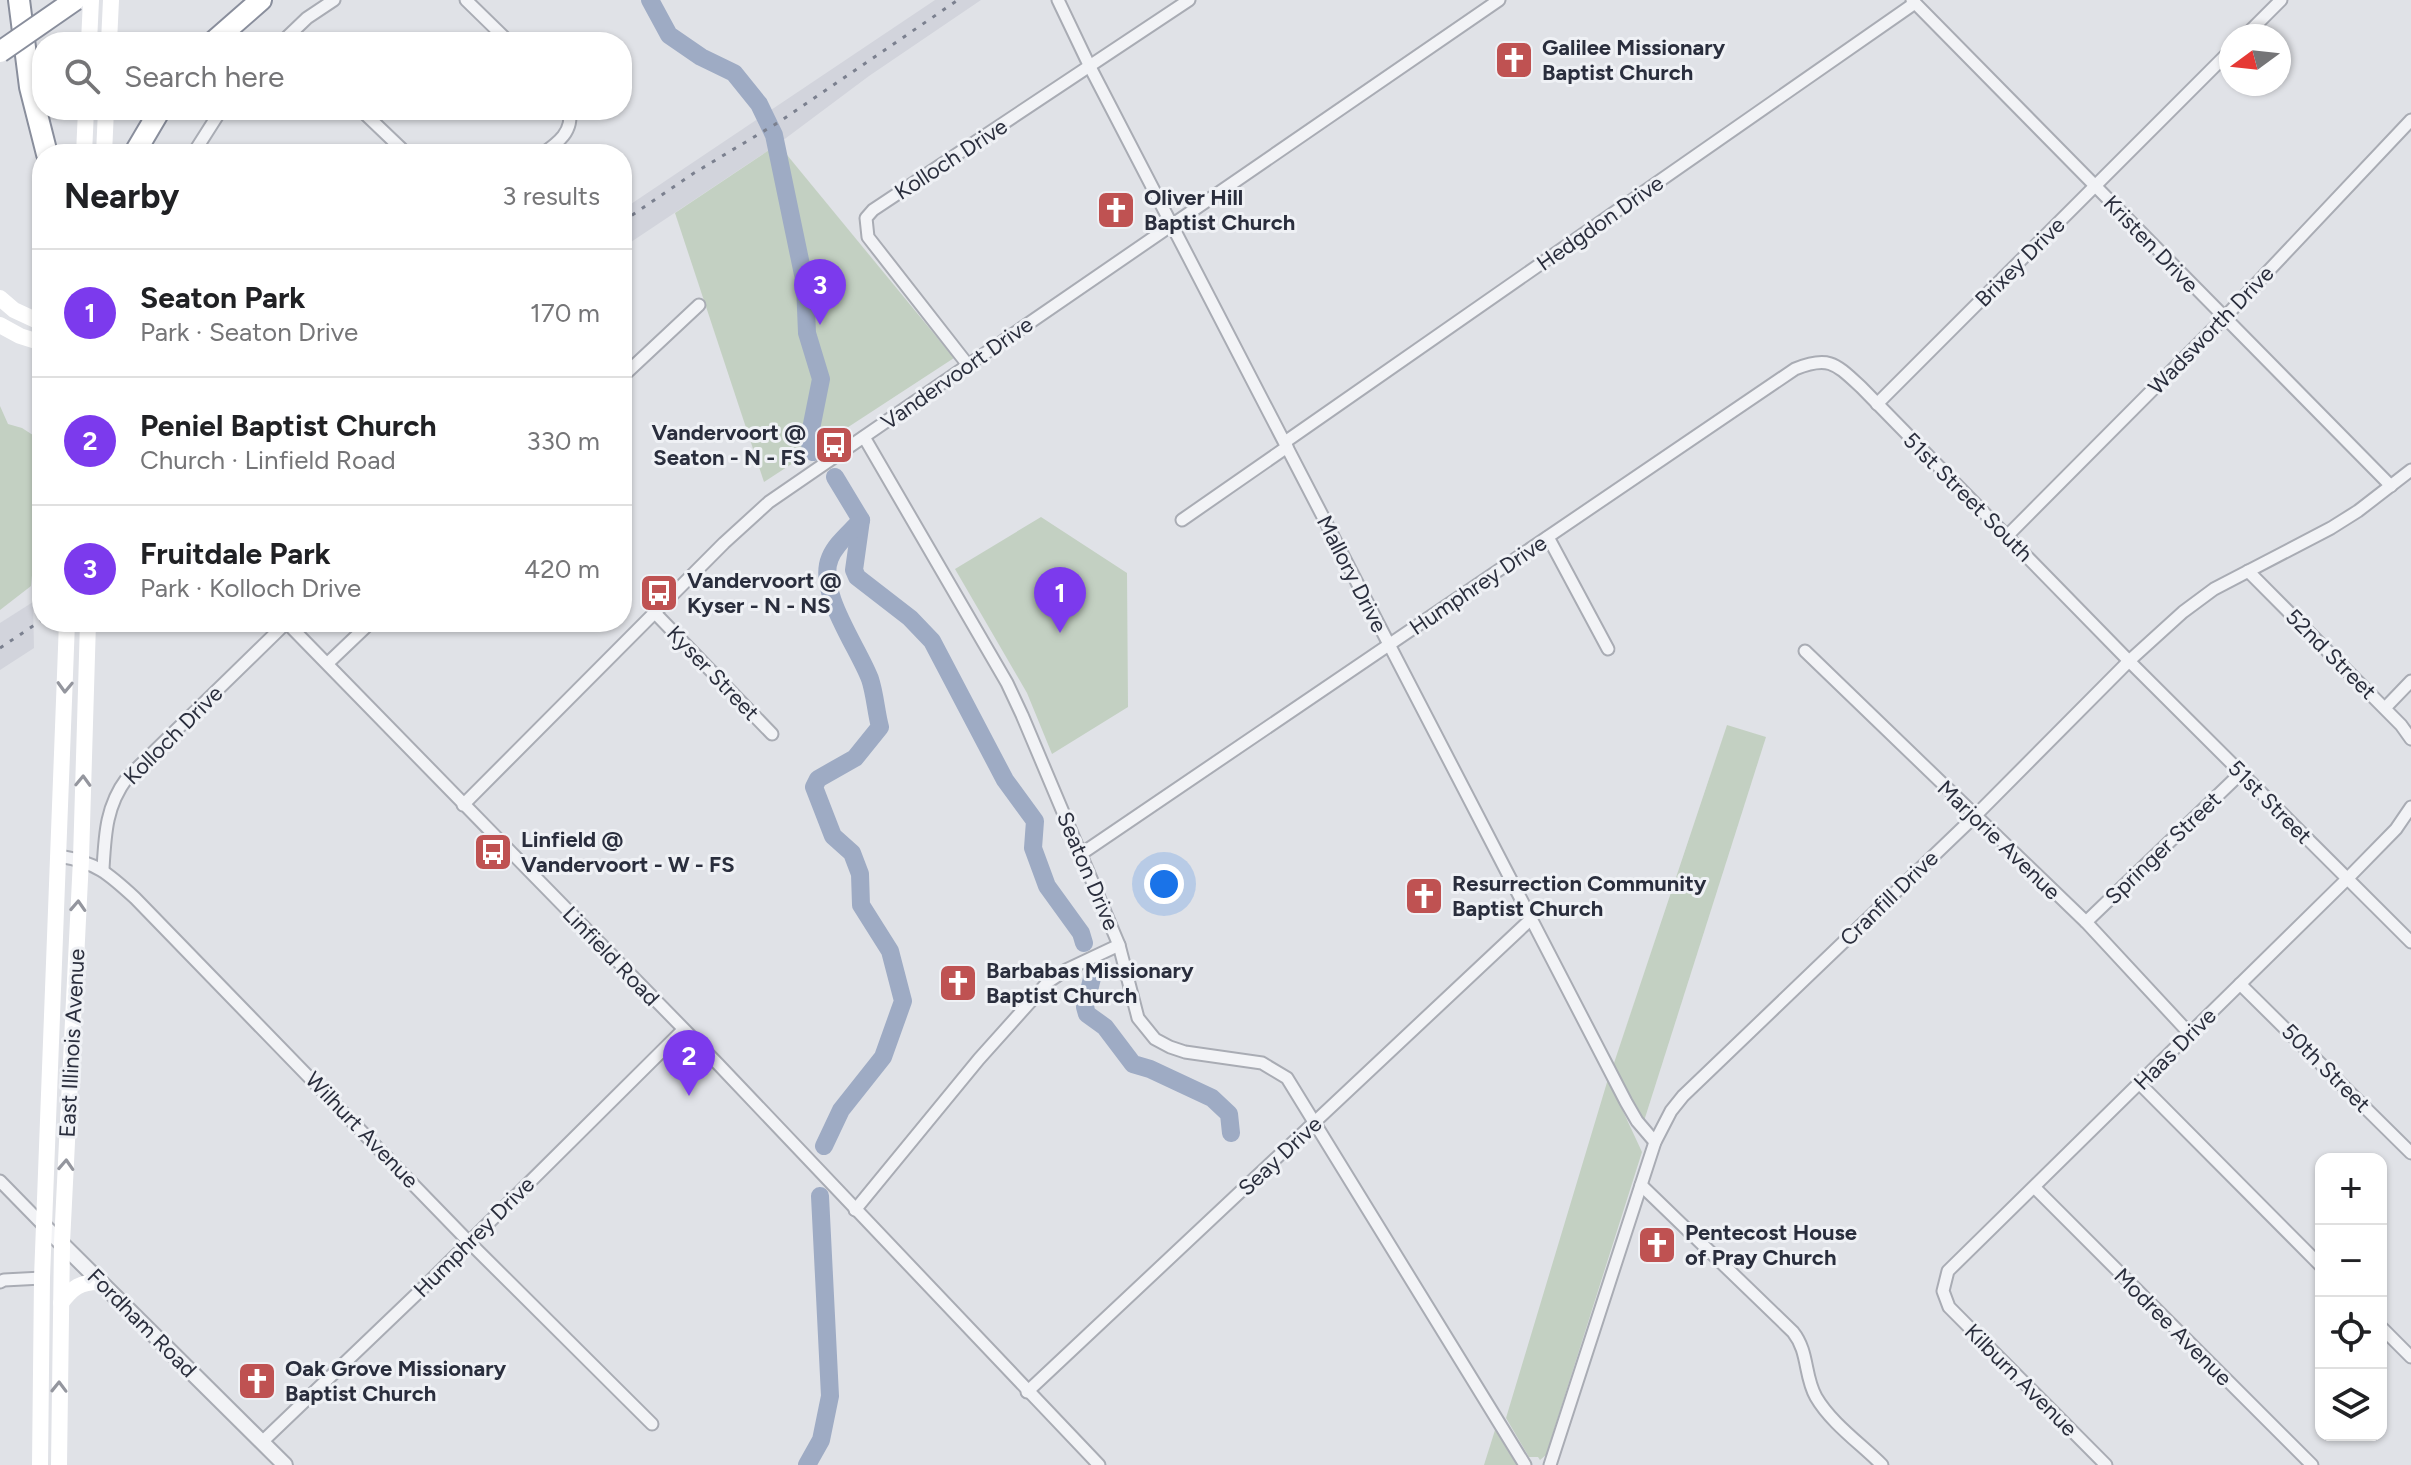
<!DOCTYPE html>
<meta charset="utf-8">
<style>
body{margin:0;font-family:Figtree,sans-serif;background:#f6f6f6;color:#202124}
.controls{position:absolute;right:24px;bottom:24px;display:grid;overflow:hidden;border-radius:16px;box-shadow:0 2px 6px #0004}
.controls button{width:72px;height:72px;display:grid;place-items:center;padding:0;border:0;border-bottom:2px solid #e0e0e0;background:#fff;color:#202124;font:40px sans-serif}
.compass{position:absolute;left:2219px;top:24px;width:72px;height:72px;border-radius:50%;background:#fff;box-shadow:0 2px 6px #0004;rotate:255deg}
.you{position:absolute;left:1164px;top:884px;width:28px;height:28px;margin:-20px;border:6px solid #fff;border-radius:50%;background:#1a73e8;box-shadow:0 0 0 12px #1a73e833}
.badge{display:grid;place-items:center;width:52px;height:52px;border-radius:50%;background:#7c3aed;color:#fff;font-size:26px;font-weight:700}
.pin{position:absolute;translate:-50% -66px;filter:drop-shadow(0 2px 4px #0008)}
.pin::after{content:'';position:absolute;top:42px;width:28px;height:24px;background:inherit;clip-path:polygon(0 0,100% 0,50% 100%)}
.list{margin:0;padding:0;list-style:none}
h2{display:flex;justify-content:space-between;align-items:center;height:104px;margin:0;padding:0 32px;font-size:34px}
h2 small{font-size:26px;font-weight:400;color:#757577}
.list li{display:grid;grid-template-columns:52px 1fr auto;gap:24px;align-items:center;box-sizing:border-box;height:128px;padding:0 32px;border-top:2px solid #e0e0e0}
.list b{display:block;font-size:30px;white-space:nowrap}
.list p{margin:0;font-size:26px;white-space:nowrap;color:#757577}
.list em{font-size:26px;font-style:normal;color:#757577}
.icon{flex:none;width:44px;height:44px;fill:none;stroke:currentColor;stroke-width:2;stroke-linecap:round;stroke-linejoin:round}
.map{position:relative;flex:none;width:2411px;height:1465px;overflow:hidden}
.search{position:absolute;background:#fff;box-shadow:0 2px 6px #0004;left:32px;top:32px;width:600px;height:88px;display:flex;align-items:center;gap:20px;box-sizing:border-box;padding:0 28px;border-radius:32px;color:#757577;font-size:30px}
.panel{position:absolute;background:#fff;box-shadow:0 2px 6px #0004;left:32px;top:144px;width:600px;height:488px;border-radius:32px}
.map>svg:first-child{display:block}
</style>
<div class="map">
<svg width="2411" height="1465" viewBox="0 0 2411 1465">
<rect width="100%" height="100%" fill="#e0e2e7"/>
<!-- built -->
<g fill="#d2d4dc">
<polygon points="935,0 981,0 869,76 778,144 622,248 622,210"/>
<polygon points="33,602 34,648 0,670 0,623"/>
</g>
<!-- green -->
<g fill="#c3d0c2">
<polygon points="778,144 954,358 764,482 675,213"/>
<polygon points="0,406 8,424 22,428 39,439 40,488 31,586 0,610"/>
<polygon points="1041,517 1127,573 1128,707 1052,754 1027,693 955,569"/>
<polygon points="1727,725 1766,737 1644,1121 1613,1066"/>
<polygon points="1608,1079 1642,1152 1546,1455 1540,1460 1538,1457 1529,1457 1506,1418"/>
<polygon points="1495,1430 1517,1465 1484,1465"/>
</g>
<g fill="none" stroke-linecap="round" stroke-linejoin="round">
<!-- river -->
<g stroke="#9eabc4" stroke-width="18">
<polyline points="650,0 669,35 701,57 734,73 759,104 774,135 805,284 807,333 821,379 811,429 810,444 813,452"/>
<polyline points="861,520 854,570 857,577 910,618 932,641 1005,780 1035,821 1033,848 1047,886 1081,933 1084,943"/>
<polyline points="1093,974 1085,1007 1087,1014 1105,1027 1133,1064 1150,1069 1212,1098 1229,1114 1231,1133"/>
<path d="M824,1146L841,1110L883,1057L903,1001L890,951L861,905L860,874L852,853L833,836L814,787L818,779L855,758L880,727C876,712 875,694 870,679C858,647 816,591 830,558C836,543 851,532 861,520L835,477"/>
<polyline points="807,1465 821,1440 830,1396 820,1196"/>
</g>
<!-- minor casing -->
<g stroke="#a9acb4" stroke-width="15">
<g id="minor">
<polyline points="466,0 509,42"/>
<polyline points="1058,0 1090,67 1626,1102 1637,1121 1655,1142"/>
<polyline points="1912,0 2391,486"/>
<polyline points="2245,36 2281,0"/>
<polyline points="282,42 307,18 334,0"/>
<polyline points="361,110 407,154"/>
<polyline points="193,154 221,110"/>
<path d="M542,154C558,143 574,131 569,110"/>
<polyline points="968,365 868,237 866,218 873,210 1189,0"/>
<polyline points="622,377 699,305"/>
<polyline points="1877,404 2231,50"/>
<polyline points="864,437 1007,683 1022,715 1119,945 1138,1018 1155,1039 1170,1047 1185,1052 1262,1063 1287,1078 1525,1465"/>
<polyline points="1285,442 1915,3"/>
<polyline points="1182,520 1287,447"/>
<polyline points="2007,536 2224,318 2411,120"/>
<polyline points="1548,537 1608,649"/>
<polyline points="2248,571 2401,725 2411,739"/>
<polyline points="655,613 772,734"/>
<polyline points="286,622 718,1064 1099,1465"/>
<polyline points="1805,651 2086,922 2189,1033"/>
<polyline points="328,663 371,622"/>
<polyline points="2385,708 2411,681"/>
<polyline points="463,805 724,543 769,502 1499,0"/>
<path d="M1081,854L1795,369C1829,355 1836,364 1861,387L2129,661L2411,942"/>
<path d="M59,856C96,862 109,874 135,898L469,1242L652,1424"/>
<path d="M103,869C105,834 106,806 127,778L286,623"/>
<polyline points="2086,922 2241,773"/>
<polyline points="2240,984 2411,1153"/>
<polyline points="2140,1084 2321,1266"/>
<polyline points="0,1181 45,1227"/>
<path d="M1641,1185L1793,1332C1809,1352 1804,1376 1816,1397C1831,1423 1861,1444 1882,1465"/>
<polyline points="2035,1188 2312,1465"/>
<polyline points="855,1210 979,1059 1048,982 1066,970 1119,945"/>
<polyline points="0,1282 4,1280 42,1278"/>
<polyline points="2381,1327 2411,1357"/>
<polyline points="1027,1392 1531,919"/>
<polyline points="262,1442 425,1286 683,1030"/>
<polyline points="1550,1465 1655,1142 1671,1111 1683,1096 1974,817 2129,661 2183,612 2214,589 2331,528 2358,511 2411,470"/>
<polyline points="2106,1465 1949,1307 1943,1291 1948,1271 2347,879 2396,829 2411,807"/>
</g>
</g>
<!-- tertiary casing -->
<g stroke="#a9acb4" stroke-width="18">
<polyline id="tertiary" points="45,1227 285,1465"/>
</g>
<!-- motorway casing -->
<g stroke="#898e9c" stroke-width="24">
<g id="motorway">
<polyline points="19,0 30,87 47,154"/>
<polyline points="213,42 261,0"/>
<polyline points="134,154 160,110"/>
</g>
</g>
<!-- minor -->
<use href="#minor" stroke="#f2f3f6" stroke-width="11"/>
<!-- tertiary -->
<use href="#tertiary" stroke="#f2f3f6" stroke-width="14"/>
<!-- secondary -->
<g stroke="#fff" stroke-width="16">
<polyline points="89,42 91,0"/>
<polyline points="109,42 111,0"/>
<polyline points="84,154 86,110"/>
<polyline points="104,154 106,110"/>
<polyline points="0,298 14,310 42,323"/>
<polyline points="0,325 20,336 42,343"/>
<path d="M61,1303C72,1288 81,1281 101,1282"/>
<polyline points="40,1465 42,1278 67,622"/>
<polyline points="59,1465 62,1243 81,859 88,622"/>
</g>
<!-- motorway -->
<use href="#motorway" stroke="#fff" stroke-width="20"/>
<!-- rail -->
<g stroke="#7b808f" stroke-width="3" stroke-dasharray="4 8" stroke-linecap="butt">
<polyline points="622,222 694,173 779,122 958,0"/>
<polyline points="0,648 42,620"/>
</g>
<!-- motorway-bridge casing -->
<g stroke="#898e9c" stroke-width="24" stroke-linecap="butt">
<polyline id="motorway-bridge" points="0,52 75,0"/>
</g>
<!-- motorway-bridge -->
<use href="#motorway-bridge" stroke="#fff" stroke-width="20"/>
</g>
<!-- one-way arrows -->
<defs><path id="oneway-chevron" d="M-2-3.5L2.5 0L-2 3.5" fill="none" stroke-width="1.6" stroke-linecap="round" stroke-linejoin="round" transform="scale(2)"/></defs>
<g stroke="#94969e">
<use href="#oneway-chevron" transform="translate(65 687) rotate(92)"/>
<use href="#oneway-chevron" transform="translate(83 781) rotate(-88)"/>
<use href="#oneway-chevron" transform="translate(78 906) rotate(-87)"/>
<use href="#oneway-chevron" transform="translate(66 1165) rotate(-87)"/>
<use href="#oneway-chevron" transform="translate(59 1387) rotate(-89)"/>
</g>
<!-- icons -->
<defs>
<g id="church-square" transform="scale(2)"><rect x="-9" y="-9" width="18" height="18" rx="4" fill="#bf5252" stroke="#eff1f5"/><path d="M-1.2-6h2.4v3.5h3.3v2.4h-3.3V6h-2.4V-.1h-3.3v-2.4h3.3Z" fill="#fff"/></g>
<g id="bus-square" transform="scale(2)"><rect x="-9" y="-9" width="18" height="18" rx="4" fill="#bf5252" stroke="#eff1f5"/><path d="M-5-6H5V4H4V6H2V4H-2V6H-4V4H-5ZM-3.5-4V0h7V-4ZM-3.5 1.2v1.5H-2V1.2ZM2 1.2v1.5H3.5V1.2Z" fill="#fff"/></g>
</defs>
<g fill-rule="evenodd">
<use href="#church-square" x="1514" y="60"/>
<use href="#church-square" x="1116" y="210"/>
<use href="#bus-square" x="834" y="445"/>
<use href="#bus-square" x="659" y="593"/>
<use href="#bus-square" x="493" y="852"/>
<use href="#church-square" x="1424" y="896"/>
<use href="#church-square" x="958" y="983"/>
<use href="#church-square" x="1657" y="1245"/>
<use href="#church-square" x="257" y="1381"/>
</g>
<g text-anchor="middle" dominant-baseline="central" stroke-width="6" stroke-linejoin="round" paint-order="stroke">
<!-- poi labels -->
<g font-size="22" font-weight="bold" fill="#2a2e3d" stroke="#eff1f5" text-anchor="start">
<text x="1542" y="47">Galilee Missionary<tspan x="1542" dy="25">Baptist Church</tspan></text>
<text x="1144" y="197">Oliver Hill<tspan x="1144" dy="25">Baptist Church</tspan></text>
<text x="806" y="432" text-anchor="end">Vandervoort @<tspan x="806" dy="25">Seaton - N - FS</tspan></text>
<text x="687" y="580">Vandervoort @<tspan x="687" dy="25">Kyser - N - NS</tspan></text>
<text x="521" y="839">Linfield @<tspan x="521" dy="25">Vandervoort - W - FS</tspan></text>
<text x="1452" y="883">Resurrection Community<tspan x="1452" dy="25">Baptist Church</tspan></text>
<text x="986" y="970">Barbabas Missionary<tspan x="986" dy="25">Baptist Church</tspan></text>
<text x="1685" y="1232">Pentecost House<tspan x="1685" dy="25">of Pray Church</tspan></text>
<text x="285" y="1368">Oak Grove Missionary<tspan x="285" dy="25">Baptist Church</tspan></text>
</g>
<!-- street labels -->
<g font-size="22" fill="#2a2e3d" stroke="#eff1f5">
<text transform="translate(951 159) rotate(-33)">Kolloch Drive</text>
<text transform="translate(1600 223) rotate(-35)">Hedgdon Drive</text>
<text transform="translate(2151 244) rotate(46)">Kristen Drive</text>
<text transform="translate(2020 262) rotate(-45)">Brixey Drive</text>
<text transform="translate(2211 330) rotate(-46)">Wadsworth Drive</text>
<text transform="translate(957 373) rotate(-35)">Vandervoort Drive</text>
<text transform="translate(1968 497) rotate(45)">51st Street South</text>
<text transform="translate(1352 574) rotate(63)">Mallory Drive</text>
<text transform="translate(1478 585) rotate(-34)">Humphrey Drive</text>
<text transform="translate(2331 654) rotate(45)">52nd Street</text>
<text transform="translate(713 673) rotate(46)">Kyser Street</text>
<text transform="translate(173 735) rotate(-45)">Kolloch Drive</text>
<text transform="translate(2270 802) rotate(45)">51st Street</text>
<text transform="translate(1999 840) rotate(44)">Marjorie Avenue</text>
<text transform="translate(2163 848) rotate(-44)">Springer Street</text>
<text transform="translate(1088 871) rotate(67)">Seaton Drive</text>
<text transform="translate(1889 898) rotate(-44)">Cranfill Drive</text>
<text transform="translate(611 956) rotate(46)">Linfield Road</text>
<text transform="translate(72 1043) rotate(-87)">East Illinois Avenue</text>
<text transform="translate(2175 1049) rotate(-45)">Haas Drive</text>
<text transform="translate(2326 1068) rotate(45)">50th Street</text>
<text transform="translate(362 1130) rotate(46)">Wilhurt Avenue</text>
<text transform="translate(1280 1156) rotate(-43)">Seay Drive</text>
<text transform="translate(474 1237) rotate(-45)">Humphrey Drive</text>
<text transform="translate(142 1323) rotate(45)">Fordham Road</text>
<text transform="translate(2173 1327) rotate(45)">Modree Avenue</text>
<text transform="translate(2021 1380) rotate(45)">Kilburn Avenue</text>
</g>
</g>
</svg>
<div class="controls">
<button>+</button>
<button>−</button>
<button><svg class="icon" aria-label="locate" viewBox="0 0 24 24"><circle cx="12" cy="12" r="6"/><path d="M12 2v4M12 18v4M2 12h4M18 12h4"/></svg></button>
<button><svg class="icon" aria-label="layers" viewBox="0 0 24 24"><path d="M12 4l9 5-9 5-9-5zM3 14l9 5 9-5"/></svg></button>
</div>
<svg class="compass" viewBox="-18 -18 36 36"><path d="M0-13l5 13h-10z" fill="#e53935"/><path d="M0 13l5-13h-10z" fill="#757577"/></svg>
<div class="you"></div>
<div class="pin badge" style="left:1060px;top:633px">1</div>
<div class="pin badge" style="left:689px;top:1096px">2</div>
<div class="pin badge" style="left:820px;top:325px">3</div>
<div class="search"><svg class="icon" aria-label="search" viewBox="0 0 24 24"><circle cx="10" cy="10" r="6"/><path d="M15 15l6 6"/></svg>Search here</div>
<section class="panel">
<h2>Nearby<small>3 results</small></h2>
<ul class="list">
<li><span class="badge">1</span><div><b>Seaton Park</b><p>Park · Seaton Drive</p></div><em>170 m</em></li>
<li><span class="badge">2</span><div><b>Peniel Baptist Church</b><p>Church · Linfield Road</p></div><em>330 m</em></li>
<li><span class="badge">3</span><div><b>Fruitdale Park</b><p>Park · Kolloch Drive</p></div><em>420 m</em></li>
</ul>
</section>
</div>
